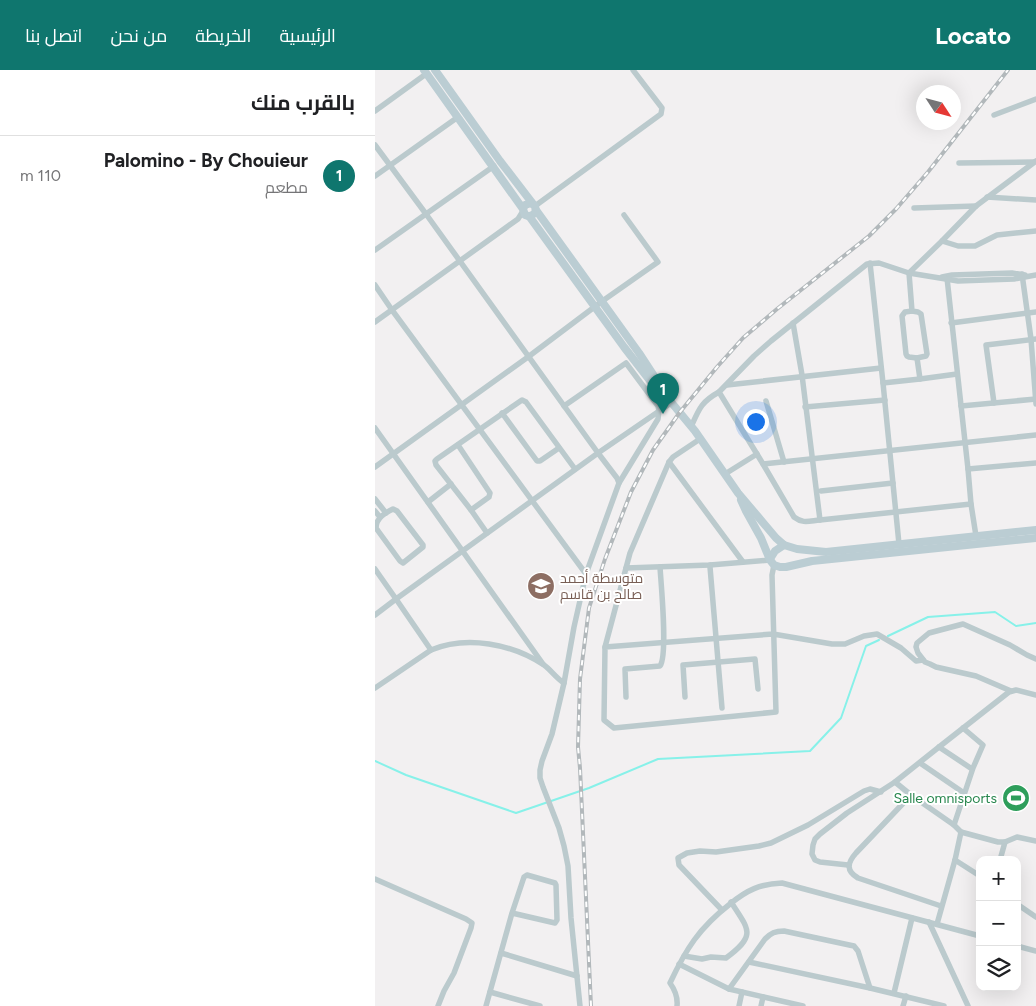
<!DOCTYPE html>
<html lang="ar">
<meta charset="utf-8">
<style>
body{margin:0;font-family:Figtree,Cairo,sans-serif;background:#f6f6f6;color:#202124;direction:rtl}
.controls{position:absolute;right:15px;bottom:15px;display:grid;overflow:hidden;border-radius:10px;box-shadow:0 5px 20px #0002}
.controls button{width:45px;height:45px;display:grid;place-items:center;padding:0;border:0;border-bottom:1px solid #e0e0e0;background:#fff;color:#202124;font:25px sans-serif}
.compass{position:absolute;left:541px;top:15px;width:45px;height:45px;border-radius:50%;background:#fff;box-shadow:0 5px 20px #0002;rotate:126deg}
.you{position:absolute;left:380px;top:351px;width:18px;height:18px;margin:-12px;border:4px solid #fff;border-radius:50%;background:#1a73e8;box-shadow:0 0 0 8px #1a73e833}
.badge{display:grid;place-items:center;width:32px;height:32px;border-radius:50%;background:#0f766e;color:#fff;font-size:16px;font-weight:700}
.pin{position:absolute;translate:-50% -41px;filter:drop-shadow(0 1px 2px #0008)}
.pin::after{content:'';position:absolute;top:26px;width:18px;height:15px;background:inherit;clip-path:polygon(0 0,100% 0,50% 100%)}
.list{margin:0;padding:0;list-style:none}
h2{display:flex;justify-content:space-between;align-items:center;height:65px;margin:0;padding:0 20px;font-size:21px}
h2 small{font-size:16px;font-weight:400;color:#757577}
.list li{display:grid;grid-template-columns:32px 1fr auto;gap:15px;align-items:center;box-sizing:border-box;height:80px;padding:0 20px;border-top:1px solid #e0e0e0}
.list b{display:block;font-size:19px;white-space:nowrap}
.list p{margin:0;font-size:16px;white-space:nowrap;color:#757577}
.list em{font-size:16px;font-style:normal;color:#757577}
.icon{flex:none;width:28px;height:28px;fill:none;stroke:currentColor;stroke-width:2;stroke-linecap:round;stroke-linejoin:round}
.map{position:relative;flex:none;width:661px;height:936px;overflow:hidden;direction:ltr}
header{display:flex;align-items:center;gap:30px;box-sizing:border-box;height:70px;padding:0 25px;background:#0f766e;color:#fff}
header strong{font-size:24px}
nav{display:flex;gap:28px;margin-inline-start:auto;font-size:18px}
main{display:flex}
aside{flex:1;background:#fff}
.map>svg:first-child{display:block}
</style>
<header>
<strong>Locato</strong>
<nav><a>الرئيسية</a><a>الخريطة</a><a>من نحن</a><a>اتصل بنا</a></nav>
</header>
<main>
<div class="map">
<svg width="661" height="936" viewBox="0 0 661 936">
<rect width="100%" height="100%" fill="#f2f0f1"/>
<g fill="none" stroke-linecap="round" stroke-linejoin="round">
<!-- stream -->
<g stroke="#87f1e9" stroke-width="2">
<polyline points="513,566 553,547 620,542 641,556 661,553"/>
<polyline points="0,691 31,705 141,743 214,718 283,689 435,681 466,648 491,576 504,570"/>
</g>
<!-- minor -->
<g stroke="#bbcacd" stroke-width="5.5">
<polyline points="0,41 51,4"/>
<polyline points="619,45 661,29"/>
<polyline points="0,75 51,144 0,180"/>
<polyline points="584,93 659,92"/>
<polyline points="0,106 83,47"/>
<polyline points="612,127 661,130"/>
<polyline points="160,136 286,44 287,38 258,0"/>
<polyline points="539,138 601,136"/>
<polyline points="567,171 583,176 600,176 622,165 661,161"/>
<polyline points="495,193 508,313 524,474"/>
<polyline points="647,204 656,269 661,334"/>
<polyline points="567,207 577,205 637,203 650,205"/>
<polyline points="572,208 593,399 596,434 601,466"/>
<polyline points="0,215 17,240 211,504"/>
<polyline points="537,241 530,242 527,246 531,284 532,286 534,287 542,288"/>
<polyline points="0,252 143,149 148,141"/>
<polyline points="418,253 427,305 445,450"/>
<polyline points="576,253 661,242"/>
<polyline points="545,309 542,288 551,286 552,284 546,244 543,242 537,241 534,203 567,171 601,136 661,91"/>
<polyline points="508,313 545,309 582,304"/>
<polyline points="352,315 506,298"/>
<polyline points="391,331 409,392"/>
<polyline points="619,333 611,275 661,269"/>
<polyline points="189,336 251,293 283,336 284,341 283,349 244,413"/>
<polyline points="586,336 661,329"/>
<polyline points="430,337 510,330"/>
<polyline points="127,343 162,391 165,391 184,378"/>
<path d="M316,357C324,339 326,332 344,322"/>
<polyline points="0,358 168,594"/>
<polyline points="325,369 298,387 294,392 255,483 251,498 335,495 395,490"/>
<polyline points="83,375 115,423 114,427 96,440"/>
<polyline points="294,392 368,492"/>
<polyline points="388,394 661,365"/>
<polyline points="0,397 153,287 226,232 283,192 249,145"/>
<polyline points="593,399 661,393"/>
<polyline points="350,404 382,384"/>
<polyline points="446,421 518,413"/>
<polyline points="0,429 11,443"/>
<polyline points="53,432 76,414"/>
<path d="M596,434L445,450C434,451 428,454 419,447L388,394L344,322L379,286L396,271L492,194L504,193L534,203L583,211L639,209L661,205"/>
<path d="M18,439L22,441L48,475V477L28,493L25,491L1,458C1,448 10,443 18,439Z"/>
<polyline points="0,441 5,447"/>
<polyline points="112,463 96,440 61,395 60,391 62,389 147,330 151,332 200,399"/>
<polyline points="335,495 335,497 347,638"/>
<polyline points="399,495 397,505 401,642 239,658 229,650 230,577 398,564 457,574 470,574 489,566 502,564 526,578 541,591 548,590"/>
<polyline points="0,499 21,529 223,383 51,144 119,96"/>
<polyline points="0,545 21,529 56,580"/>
<polyline points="230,577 251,498"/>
<polyline points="189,613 177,664 167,691 165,700 165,708 168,717 184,758 189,776 193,796 196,848 205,936"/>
<path d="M0,618L56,580C92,565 137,574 169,595C176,600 181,608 189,613L199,557L211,504L244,413L242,408L223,383L293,335"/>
<polyline points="636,621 601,606 561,597 555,594 550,592 543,583 541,577 542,573 554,563 588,554 635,575 652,585 661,589"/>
<polyline points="661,625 641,620 634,622 564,677 520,712 536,725 579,755 586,762 623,772 630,772 642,767 661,771"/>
<path d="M251,627L250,599L285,596C293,585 286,514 285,497"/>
<polyline points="310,627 308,595 380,589 383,619"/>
<polyline points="564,677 597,699"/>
<polyline points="545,693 589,723"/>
<path d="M536,725L481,783C472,793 471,801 483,808L566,836"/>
<polyline points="579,755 598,698 608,675 588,658"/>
<polyline points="580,790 605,806"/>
<polyline points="625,790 630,772"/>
<polyline points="473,795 445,792 440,790 437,784 438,775 440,769 445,764 472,743 520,712"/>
<polyline points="0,809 91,849 97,853 96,858 79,903 69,921 63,936"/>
<polyline points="642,834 661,847"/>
<polyline points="347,840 304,795 303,788 312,783 325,781 341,782 384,776 396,773 433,755 489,721 495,719 506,722"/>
<polyline points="554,852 593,936"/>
<polyline points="562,854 580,790 586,762"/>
<polyline points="642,876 661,881"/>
<polyline points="126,883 202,906"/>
<path d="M309,886L327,889L336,887L351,888C382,865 374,860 356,832"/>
<polyline points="374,892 495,918 569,936"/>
<polyline points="304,894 354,919 428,936"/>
<path d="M354,919L390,869C396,863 400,861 409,861L479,876L483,881L495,918"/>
<polyline points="115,922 165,936"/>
<polyline points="519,923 537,848"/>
<polyline points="111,936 137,843 149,807 152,805 180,813 181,815 182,850 180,853 137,843"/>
<path d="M302,936C303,927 300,920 295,913C311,879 324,858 355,834C372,820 385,814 407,813L605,866"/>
<polyline points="364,936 367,922"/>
<polyline points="386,936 388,927"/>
<polyline points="528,936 531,926"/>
</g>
<!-- secondary -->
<g stroke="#bbcdd3" stroke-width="8">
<polyline points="49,0 148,139 150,145 153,146 156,146 161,142 160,136 156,133 150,135 148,139"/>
<polyline points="60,0 125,91 158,134"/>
<polyline points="161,140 264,283 296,332 320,361 363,423 401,468 409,475 422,479 451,482 661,460"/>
<polyline points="154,146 249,277 280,317"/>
<polyline points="366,430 371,441 386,468 395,490 399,495 405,497 411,497 437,491 661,468"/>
<polyline points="395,489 400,481 409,475"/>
</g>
<!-- rail casing -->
<g stroke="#b2b8bb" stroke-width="4">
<polyline id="rail" points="216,936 205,698 203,677 205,609 214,538 230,489 256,422 278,380 305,342 342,297 368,268 402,239 494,166 521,139 553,102 633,0"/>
</g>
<!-- rail -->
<use href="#rail" stroke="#fff" stroke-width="2" stroke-dasharray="5.5" stroke-linecap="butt"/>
</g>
<!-- icons -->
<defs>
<g id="school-disc" transform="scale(1.4375)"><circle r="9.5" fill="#8d6e63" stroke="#fff"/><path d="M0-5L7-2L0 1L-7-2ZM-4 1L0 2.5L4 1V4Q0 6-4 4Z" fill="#fff"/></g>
<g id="stadium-disc" transform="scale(1.4375)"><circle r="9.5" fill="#2e9e5b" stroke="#fff"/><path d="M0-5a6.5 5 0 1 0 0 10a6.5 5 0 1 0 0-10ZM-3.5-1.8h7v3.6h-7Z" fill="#fff"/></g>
</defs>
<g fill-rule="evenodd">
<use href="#school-disc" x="166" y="516"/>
<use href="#stadium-disc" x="641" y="728"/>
</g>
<g text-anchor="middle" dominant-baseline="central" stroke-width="4" stroke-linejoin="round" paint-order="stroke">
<!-- education labels -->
<g font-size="14" fill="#785e54" stroke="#fff" text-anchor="start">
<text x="185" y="508">متوسطة أحمد<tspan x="185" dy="16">صالح بن قاسم</tspan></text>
</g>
<!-- leisure labels -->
<g font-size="14" fill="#27864d" stroke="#fff" text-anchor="end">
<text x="622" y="728">Salle omnisports</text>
</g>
</g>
</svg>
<div class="controls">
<button>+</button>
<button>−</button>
<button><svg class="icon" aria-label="layers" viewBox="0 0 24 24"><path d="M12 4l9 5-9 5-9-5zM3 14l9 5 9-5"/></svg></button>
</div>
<svg class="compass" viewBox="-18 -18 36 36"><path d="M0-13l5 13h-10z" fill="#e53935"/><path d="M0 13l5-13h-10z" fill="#757577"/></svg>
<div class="you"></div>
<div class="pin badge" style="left:288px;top:344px">1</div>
</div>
<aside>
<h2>بالقرب منك<small></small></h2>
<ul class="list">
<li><span class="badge">1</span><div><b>Palomino - By Chouieur</b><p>مطعم</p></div><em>110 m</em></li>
</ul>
</aside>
</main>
